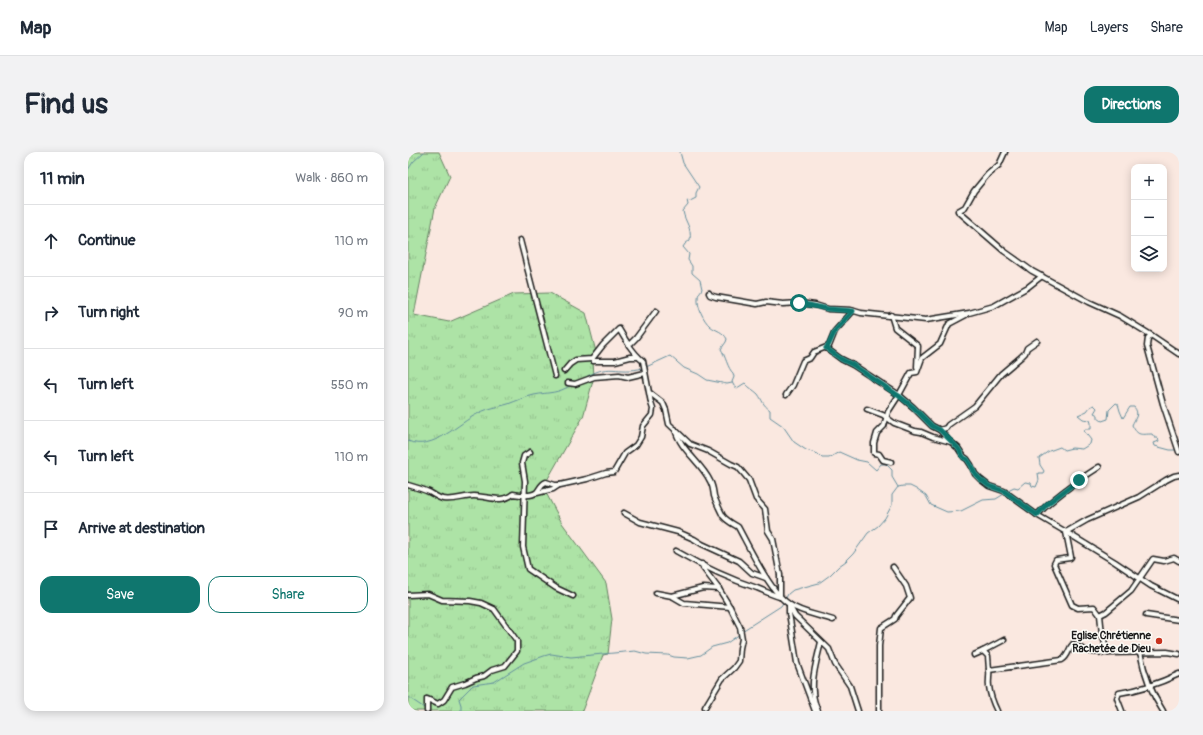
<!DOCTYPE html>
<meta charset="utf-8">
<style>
body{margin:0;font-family:Pangolin,sans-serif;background:#f2f2f3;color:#1f2937}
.controls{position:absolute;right:12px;top:12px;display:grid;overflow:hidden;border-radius:8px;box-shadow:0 2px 10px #0003}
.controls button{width:36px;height:36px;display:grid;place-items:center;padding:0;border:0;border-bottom:1px solid #e0e1e3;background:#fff;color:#1f2937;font:20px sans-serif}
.stop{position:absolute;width:12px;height:12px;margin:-9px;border:3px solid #0f766e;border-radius:50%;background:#fff}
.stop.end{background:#0f766e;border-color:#fff;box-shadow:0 1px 4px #0008}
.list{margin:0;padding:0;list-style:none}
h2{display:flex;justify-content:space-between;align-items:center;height:52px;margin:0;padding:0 16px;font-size:17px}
h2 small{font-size:13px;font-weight:400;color:#747a83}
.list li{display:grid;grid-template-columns:26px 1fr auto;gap:12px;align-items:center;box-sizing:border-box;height:72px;padding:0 16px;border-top:1px solid #e0e1e3}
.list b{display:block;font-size:15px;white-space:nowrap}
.list em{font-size:13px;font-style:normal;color:#747a83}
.actions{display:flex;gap:8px;padding:12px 16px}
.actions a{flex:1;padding:9px 0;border:1px solid #0f766e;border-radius:12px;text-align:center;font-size:14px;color:#0f766e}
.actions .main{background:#0f766e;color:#fff}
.icon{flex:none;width:22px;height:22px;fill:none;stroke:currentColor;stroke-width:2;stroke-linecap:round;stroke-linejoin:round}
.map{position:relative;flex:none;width:771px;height:559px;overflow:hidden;border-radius:12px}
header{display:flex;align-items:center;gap:24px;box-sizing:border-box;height:56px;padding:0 20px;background:#fff;border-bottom:1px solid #e0e1e3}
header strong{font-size:19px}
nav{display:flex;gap:22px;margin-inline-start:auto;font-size:14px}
.intro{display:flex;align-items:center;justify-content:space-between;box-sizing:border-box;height:96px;padding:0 24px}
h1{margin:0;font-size:28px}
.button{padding:10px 18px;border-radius:12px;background:#0f766e;color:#fff;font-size:14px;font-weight:700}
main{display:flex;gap:24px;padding:0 24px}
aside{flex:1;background:#fff;border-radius:12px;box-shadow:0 2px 10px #0003}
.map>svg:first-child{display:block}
</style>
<header>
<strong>Map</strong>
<nav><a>Map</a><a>Layers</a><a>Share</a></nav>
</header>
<div class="intro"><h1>Find us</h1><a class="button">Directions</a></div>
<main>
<aside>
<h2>11 min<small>Walk · 860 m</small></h2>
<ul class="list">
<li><svg class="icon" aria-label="ahead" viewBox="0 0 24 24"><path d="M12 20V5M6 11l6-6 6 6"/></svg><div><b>Continue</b></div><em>110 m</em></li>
<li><svg class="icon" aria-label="right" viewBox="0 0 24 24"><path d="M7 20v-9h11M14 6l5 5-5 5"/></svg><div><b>Turn right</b></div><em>90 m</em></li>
<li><svg class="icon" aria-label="left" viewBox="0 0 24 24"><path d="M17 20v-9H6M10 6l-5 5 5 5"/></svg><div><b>Turn left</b></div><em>550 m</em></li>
<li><svg class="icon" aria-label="left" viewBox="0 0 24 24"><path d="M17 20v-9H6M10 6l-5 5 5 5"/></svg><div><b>Turn left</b></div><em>110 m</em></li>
<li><svg class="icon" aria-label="arrive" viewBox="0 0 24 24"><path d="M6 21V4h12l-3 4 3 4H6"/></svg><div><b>Arrive at destination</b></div></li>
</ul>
<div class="actions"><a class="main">Save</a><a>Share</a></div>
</aside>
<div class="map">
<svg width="771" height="559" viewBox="0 0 771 559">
<defs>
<pattern id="grass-tufts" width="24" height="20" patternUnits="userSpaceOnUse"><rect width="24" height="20" fill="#ade3a6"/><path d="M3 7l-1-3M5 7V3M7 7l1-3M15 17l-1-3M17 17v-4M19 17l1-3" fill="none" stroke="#94c28e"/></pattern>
</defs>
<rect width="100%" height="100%" fill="#fae8e0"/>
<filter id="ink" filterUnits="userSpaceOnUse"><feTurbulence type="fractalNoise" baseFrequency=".025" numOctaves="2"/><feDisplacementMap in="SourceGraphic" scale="8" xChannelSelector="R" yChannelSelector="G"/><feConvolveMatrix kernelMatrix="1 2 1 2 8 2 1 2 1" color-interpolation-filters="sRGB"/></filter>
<g filter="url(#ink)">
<!-- grass -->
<polygon fill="url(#grass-tufts)" stroke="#648061" points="0,0 31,0 42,24 27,56 6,163 41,170 106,142 142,141 178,161 188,200 185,209 186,225 175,265 138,330 137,339 154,371 198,431 204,467 200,502 195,503 174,559 0,559"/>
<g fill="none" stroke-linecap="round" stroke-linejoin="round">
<!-- stream -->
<g stroke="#628e9d" stroke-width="1">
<path d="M272,0L275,11L291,35L288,41V46L282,49L279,48L280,53L275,59C277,71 284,75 282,88L277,92L275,95L281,102L280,108L284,114V121L292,128L294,137C292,140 290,142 290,146C289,154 295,168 302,174C308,179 315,179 319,187L318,190L313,197C317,203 320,217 325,221L326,225L324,230L326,234L329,236L337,231C341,236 346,238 350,242C355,249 354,252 362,258V265L375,274L386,290L398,298L410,302L414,306H421L431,300L449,308L459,310L468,318L473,312H478L484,318V325L490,335"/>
<polyline points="0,18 5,10 16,0"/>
<polyline points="238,215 262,204 276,216 290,222 299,228 319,232 324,231"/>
<path d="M175,227C201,209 209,223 235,216"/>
<path d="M0,289C25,300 50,271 71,261C80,256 90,255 100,252C108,249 117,245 126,243C141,240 150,242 163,233"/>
<path d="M598,339L606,335L610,336L617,330L623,331L624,334L628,335L631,328L630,321H635L636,319L632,313L631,306L641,299L652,295L656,298L664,296L674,297L682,292L683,288L676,279L677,277H683V271L682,268L675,267L670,263L679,259L682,255L686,253L689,256L686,261L690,263V266L694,269L700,267L701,258L708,251L710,252L712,259L715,266L722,255H726C732,262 727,266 724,273C730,285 733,282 744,282L747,286H750L751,289L746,291L747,294L762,298H768"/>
<polyline points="378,446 380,442 385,438 411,431 422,423 431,414 438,409 445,402 460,381 470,374 477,366 484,353 484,343 490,335 495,334 502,334 508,337 518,344 523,353 539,360 553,359 575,348 588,347 596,342"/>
<polyline points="334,479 373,454 376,449"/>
<polyline points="0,545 18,557"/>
<polyline points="53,559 53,553 51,547 65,533 86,530 116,511 136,504 143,502 163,505 227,499 238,502 260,503 266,505 280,506 293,503 304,495 319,491 332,482"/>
</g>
<!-- street casing -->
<g stroke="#1c1c1c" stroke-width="7">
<g id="street">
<polyline points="597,0 591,13 580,22 566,39 557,55 550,59 596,99 624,119 681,150 712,164 743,183 771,202"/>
<polyline points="112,88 147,224"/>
<polyline points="301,141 302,143 308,145 349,152 358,150 375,152 391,151 407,153 420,157 443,158 453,161 518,168 561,161 586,154 620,135 634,124"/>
<polyline points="483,163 487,176 510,194 509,215"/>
<polyline points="743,183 740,186 739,194 755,252 771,300"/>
<polyline points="221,193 228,186 248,159"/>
<polyline points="418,196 433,207 445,213 491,243 480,260 476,274 469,281 466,291 466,301 471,302 475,308 483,310"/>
<polyline points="184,207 185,209 207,209 222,205 229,205"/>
<polyline points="160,231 167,232 186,225 211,223 220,225 237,221"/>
<polyline points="242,241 255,251 258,258 261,272 282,292 300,299 323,312 330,315 341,328 348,347 357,357 360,379 365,387 372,423 372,445"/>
<polyline points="378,243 385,233 395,209 402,206 406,200 421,194 427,179 445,159"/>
<polyline points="459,257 475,263 486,271 507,279 513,280 525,285 543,290 550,296 556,305 559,307 563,313 567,322 572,327 581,334 596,339 629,363"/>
<path d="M267,277C272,298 293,310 302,329C305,334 305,338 306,344C308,350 312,358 315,364C319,369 325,372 330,375C341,395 362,440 381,452C393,461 411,463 425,468"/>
<polyline points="532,278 538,276 540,273 567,254 593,222 613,205 617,201 619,196 629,189"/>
<polyline points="541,289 532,278 524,274 505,255 491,243 503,221 509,220 514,206 532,192 541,172 558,163"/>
<polyline points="122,300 116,304 114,311 117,329 115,395 120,417 148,436 165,444"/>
<path d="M691,315C669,329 647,344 629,363L658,380L663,405L662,406L648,408L646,412L664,453L670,456L686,455L692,463"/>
<polyline points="771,323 766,324 758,328 731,345 679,368 658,380 707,410 743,434 771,448"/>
<path d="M0,333C7,335 14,337 21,340C25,342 30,346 35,347C46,349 56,344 66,344C80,344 93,352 105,342C112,343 123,345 129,340C132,336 133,332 138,330L147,333H152L179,327L198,321L206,320L217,301L228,293L233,285L235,274L244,263L245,257L243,251L235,209C225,201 218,189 211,177L195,193L184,207L168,208L162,212L156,219"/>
<polyline points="129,341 145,337 151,333"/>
<polyline points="216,361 232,370 270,380 286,387 294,392 331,409 344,421 358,426"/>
<path d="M268,399C294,414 321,427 349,436C357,439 364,443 372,445"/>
<polyline points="771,409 766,406 756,409 745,407 723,439 698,460 692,463 694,482 700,501 759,500 771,502"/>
<polyline points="294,412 295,416 311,437 322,455 332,475 334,487 332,496 331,509 326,516 314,527 297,555"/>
<polyline points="248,441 264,444 295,436 311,437"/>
<polyline points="0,443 20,442 34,448 62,449 73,451 86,457 109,489 109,499 97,514 84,518 76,524 68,526 57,531 44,535 36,548 30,552 19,547 19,559"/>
<polyline points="264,444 276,451 322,455"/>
<polyline points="381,453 387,464 421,497 427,512 442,534 450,559"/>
<polyline points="381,453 381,461 389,511 407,559"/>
<polyline points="738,463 771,468"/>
<path d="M596,488L575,499L580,504L581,518L654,508C661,504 660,497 665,492C670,494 672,496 677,498C682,500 694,501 700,501"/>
<path d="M732,500C736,521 743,541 755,559"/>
<polyline points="566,503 575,499"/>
<path d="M581,518C582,523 580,529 581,534C582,543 585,551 589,559"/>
<path d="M410,559C399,537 408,512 413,490"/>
<polyline points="471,559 471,494 473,476 487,467 488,464 502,446 498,434 485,415"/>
<path d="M714,559L709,546L711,541C732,538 752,531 771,522"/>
</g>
</g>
<!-- street -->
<use href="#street" stroke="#fdfcf7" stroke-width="4"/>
</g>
</g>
<g fill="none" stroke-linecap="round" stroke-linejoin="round" filter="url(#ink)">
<!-- route -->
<polyline stroke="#0f766e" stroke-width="5" points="391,151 420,157 445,159 427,179 420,194 418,196 433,207 445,213 491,244 505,255 524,274 532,278 550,296 556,306 559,307 563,313 567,322 572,327 581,334 596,339 629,363 639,352 671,328"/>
</g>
<!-- markers -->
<circle fill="#c8321e" stroke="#fdfcf7" stroke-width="1.5" cx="751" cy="489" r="4"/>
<g text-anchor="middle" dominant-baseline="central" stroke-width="3" stroke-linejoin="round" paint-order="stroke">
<!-- poi labels -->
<g font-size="11" font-weight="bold" fill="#1c1c1c" stroke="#fdfcf7" text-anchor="end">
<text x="743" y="483">Eglise Chrétienne<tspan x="743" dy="13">Rachetée de Dieu</tspan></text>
</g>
</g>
</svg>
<div class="controls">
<button>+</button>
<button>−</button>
<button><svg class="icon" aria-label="layers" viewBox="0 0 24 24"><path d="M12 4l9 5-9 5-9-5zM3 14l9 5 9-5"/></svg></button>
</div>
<div class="stop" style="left:391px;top:151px"></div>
<div class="stop end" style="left:671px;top:328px"></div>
</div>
</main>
